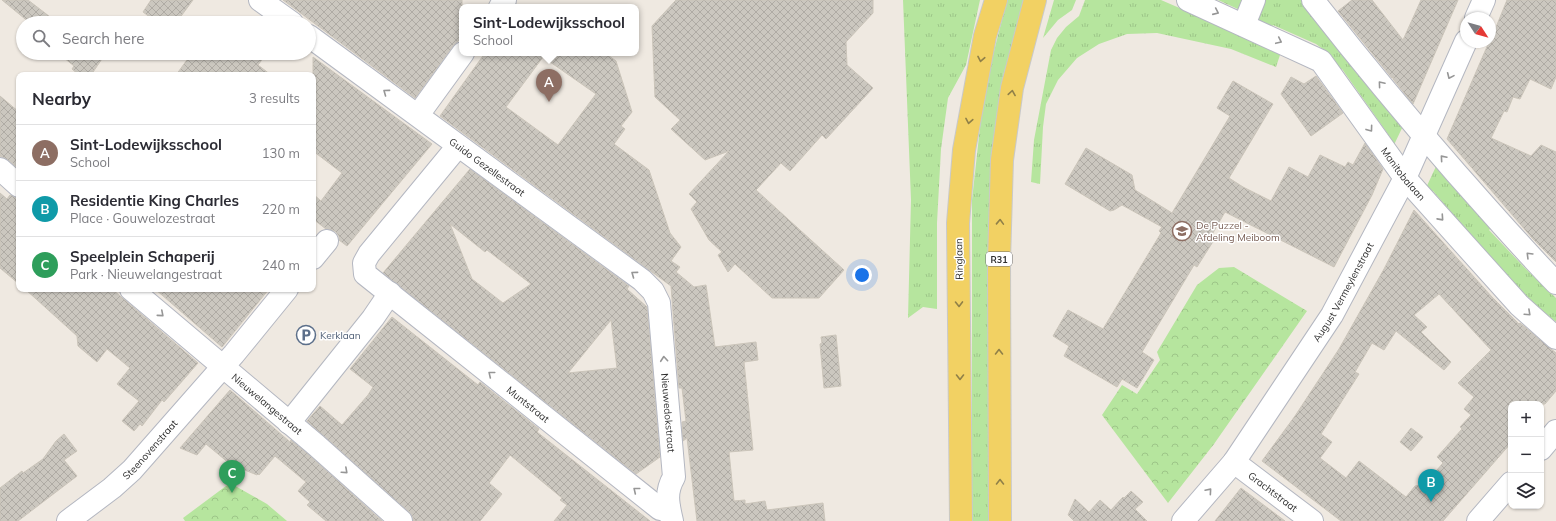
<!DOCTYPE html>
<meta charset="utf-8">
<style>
body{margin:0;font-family:Mulish,sans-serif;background:#f2f2f3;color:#2b2b33}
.controls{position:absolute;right:12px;bottom:12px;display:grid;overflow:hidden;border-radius:8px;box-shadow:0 1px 3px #0004}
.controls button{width:36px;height:36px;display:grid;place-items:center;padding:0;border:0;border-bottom:1px solid #e1e1e2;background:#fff;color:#2b2b33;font:20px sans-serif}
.compass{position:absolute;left:1460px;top:12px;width:36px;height:36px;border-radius:50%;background:#fff;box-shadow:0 1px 3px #0004;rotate:126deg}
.you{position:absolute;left:862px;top:275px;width:14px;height:14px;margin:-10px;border:3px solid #fff;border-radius:50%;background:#1a73e8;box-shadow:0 0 0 6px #1a73e833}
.badge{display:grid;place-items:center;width:26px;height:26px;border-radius:50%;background:#111827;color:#fff;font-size:13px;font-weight:700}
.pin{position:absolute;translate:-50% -33px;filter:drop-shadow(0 1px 2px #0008)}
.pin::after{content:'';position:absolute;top:21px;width:14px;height:12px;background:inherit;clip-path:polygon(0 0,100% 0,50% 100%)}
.popup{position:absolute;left:459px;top:4px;width:180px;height:52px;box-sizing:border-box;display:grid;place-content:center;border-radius:8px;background:#fff;filter:drop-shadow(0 1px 3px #0005);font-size:13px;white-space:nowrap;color:#7c7c81}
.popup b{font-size:15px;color:#2b2b33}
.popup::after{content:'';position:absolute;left:50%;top:100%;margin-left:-8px;border:8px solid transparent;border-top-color:#fff}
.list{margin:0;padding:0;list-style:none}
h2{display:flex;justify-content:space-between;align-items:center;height:52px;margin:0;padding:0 16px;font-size:17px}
h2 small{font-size:13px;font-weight:400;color:#7c7c81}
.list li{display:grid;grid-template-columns:26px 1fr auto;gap:12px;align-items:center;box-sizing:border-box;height:56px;padding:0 16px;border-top:1px solid #e1e1e2}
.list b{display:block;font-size:15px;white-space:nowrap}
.list p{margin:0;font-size:13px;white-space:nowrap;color:#7c7c81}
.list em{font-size:13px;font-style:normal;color:#7c7c81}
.icon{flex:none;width:22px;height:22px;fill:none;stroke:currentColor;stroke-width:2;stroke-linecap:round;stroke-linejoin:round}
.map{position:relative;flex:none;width:1556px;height:521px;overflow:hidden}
.search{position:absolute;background:#fff;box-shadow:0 1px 3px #0004;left:16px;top:16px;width:300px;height:44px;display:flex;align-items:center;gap:10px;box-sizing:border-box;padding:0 14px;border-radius:22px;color:#7c7c81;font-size:15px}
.panel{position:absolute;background:#fff;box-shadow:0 1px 3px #0004;left:16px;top:72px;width:300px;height:220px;border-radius:8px}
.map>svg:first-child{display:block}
</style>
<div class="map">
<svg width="1556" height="521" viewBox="0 0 1556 521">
<defs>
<pattern id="grass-tufts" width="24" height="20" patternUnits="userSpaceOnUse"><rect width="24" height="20" fill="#b6e59e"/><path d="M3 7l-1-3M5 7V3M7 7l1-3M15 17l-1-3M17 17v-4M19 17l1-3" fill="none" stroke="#9dc588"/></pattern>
<pattern id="forest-crowns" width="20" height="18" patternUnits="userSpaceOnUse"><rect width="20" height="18" fill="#b6e59e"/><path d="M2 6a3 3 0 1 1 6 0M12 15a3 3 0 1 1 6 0" fill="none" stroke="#9dc588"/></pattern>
<pattern id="building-cross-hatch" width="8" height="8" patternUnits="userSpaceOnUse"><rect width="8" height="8" fill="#cbc7bf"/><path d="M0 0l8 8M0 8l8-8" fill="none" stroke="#afaba4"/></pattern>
</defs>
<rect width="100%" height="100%" fill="#efe9e1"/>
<!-- grass -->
<g fill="url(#grass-tufts)">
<polygon points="903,0 980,0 966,65 948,98 941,149 937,223 937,309 923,307 908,318 911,200"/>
<polygon points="1007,0 1026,0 1003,76 990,181 989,521 972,521 972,200 981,118 991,63"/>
<polygon points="1054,0 1076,0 1072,10 1058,20 1043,38"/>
<polygon points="1085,0 1161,0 1281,52 1276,67 1231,49 1157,33 1127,34 1099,44 1077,58 1058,80 1046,104 1043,127 1040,184 1031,182 1034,140 1051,50 1057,38 1066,27 1079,16"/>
<path d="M1258,0H1305L1404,124L1392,149L1387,139L1390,137L1342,69L1338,71L1329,60L1332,56L1316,44L1273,25L1270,30C1255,19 1257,17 1258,0Z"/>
<polygon points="1439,160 1446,178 1479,216 1483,212 1494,225 1489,230 1523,266 1556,298 1556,322 1549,316 1545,321 1536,305 1500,270 1433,191 1428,194 1425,190"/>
</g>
<!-- forest -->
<g fill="url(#forest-crowns)">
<polygon points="1218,0 1245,0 1240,10"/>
<polygon points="1234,267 1307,311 1214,444 1168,503 1102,415 1122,385 1137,394 1160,360 1157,352 1197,285 1219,268"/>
<polygon points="230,483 267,504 287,521 185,521 183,518"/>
</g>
<!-- building -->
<g fill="url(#building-cross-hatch)" stroke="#cbc5ba" fill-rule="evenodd">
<polygon points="2,0 28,0 58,23 30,23"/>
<polygon points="151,0 193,0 176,23 158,23 143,12"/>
<polygon points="283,0 462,0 462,37 453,46 415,98"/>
<polygon points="676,0 873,0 873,13 846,42 847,65 873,88 826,139 822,135 790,171 781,163 756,190 844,270 819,298 772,298 735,264 728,272 718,255 722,252 709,240 691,209 697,202 689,194 729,151 705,160 671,129 680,120 655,97 652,26"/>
<polygon points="1352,0 1372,0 1403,40 1421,0 1458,0 1413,104 1393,79 1394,77 1392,78 1338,11"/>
<polygon points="1507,0 1556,0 1556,77 1551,89 1530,79 1520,99 1513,97 1507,112 1504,111 1491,138 1531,156 1541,145 1556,152 1556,262 1533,239 1447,139 1489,42 1490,42"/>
<polygon points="58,53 106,53 91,75 79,75 72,69 74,66"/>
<polygon points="192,53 267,53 258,65 271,75 176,75"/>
<path d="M485,53H605L616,61L632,112L621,126L625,129L614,144L649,170L670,233L681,247L671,261L680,267L676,272L694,287L706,285L715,347L756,342L758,360L744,362L753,450L729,452L734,501L745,500V504L765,501L767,510L823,503L825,521H697L687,438L683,441L682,422L686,421L682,388H679L671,286L440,116ZM543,57L596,94L558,145L506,107Z"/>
<polygon points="313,57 432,144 347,246 339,240 339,236 335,231 326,229 313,219 313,194 321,201 342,173 313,151"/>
<polygon points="1316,76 1343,113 1311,136 1281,94 1291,77 1304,84"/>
<polygon points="1233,81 1273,104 1229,178 1243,187 1271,201 1289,167 1308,177 1320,155 1345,167 1348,162 1353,165 1365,143 1383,169 1372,195 1334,267 1225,212 1210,238 1214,240 1197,267 1194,265 1142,352 1154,360 1137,388 1122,379 1117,387 1064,356 1069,346 1053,336 1068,310 1103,329 1161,233 1159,231 1162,227 1122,205 1114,210 1110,211 1065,184 1086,148 1132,175 1135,190 1172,213 1230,116 1217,108"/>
<polygon points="0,96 19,112 19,169 8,160 0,156"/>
<path d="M470,169L629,286L627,289L647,307L660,457L636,474L383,273ZM450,224L485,252L487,250L531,284L503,303L472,279ZM611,320L617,368L568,373Z"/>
<polygon points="0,193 7,199 10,195 19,198 19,284 0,268"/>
<path d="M1414,210L1492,297L1519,324L1520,323L1556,353V391L1545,404H1511V443L1443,521H1341L1262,461L1295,416L1339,349L1384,269ZM1439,294L1491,350L1458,383L1474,397L1464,409L1471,415L1460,427L1462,429L1437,457L1443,463L1423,486L1422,485L1415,486L1406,497L1359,461L1346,478L1320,458L1332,442L1321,434L1359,374L1355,372L1372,343L1384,350L1396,331L1444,370L1451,362L1421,332L1427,327L1414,315Z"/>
<polygon points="25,289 112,289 198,363 164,402 162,400 142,426 140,424 134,431 122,421 139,401 117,384 130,368 107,349 97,362 78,346 77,336"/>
<polygon points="155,289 269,289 222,347"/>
<polygon points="392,317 478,385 480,382 539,429 537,432 650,521 554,521 567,505 560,500 562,498 510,455 489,483 502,494 480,521 413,521 413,517 409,512 307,421 320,406 342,425 368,395 373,387 350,369"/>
<polygon points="836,335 841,386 824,388 820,344 822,343 821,337"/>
<polygon points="230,390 290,442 291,440 308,454 382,521 326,521 307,505 310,502 298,491 306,482 275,456 259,475 258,474 257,475 230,464 206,444 197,455 180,448"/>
<polygon points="1411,428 1423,437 1411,451 1400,442"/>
<polygon points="64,434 77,451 64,460 77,476 18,521 0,521 0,488 22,471 23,473 43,459 56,441"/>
<polygon points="1241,488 1285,521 1215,521"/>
<polygon points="1131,491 1143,502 1135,509 1147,521 1074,521 1068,515 1075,499 1089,512 1100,500 1111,510 1123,497 1124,498"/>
</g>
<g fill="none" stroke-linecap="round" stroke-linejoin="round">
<!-- minor casing -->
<g stroke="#b4b7c1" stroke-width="24">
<g id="minor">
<polyline points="260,0 292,23"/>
<path id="s1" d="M1188,0L1321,61L1405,178L1519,305L1556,338"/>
<path d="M1313,0C1359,59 1407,117 1456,173C1489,210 1521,247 1556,283"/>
<polyline points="500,7 505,0"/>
<polyline points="1476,18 1484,0"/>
<polyline points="1244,25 1254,0"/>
<path id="s2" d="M309,36L642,280L653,291L659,303L674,477C665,492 668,504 672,521"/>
<polyline points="418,115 463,53"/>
<path id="s3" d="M458,146L369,254L364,263L365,274L660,509L669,508"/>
<polyline points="0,169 19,186"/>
<polyline points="313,258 327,241"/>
<path id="s4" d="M131,289L316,445L401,521"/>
<polyline points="289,423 373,318 390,293"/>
<polyline points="1541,449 1556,431"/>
<path id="s5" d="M1234,462L1312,521"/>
<path id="s6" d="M68,521L112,488L132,470L234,354L287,289"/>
<path id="s7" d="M1183,521L1234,462L1332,315L1405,178L1466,41"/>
<polyline points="1478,521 1511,483"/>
</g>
</g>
<!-- major casing -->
<g stroke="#c9c9c9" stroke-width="24">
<g id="major">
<polyline points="961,521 958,223 964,150 985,36 996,0"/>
<polyline points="1000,521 999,261 1002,160 1012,88 1035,0"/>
</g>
</g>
<!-- minor -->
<use href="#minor" stroke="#fff" stroke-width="22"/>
<!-- major -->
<use href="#major" stroke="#f2d163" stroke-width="22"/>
</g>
<!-- one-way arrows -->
<defs><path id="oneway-chevron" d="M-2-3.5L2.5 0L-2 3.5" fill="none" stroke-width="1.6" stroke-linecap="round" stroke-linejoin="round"/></defs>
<g stroke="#969696">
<use href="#oneway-chevron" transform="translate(1216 12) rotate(24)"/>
<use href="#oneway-chevron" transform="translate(1279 41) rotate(25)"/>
<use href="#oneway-chevron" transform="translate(1450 76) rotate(114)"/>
<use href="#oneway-chevron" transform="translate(1381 84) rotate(-130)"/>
<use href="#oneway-chevron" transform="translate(386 92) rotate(-144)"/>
<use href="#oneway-chevron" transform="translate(1370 129) rotate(54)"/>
<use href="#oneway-chevron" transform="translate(1443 158) rotate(-131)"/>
<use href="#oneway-chevron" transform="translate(1441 218) rotate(48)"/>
<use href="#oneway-chevron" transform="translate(1529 255) rotate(-135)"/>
<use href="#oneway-chevron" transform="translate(634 274) rotate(-144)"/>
<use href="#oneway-chevron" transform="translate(1528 313) rotate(43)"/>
<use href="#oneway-chevron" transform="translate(161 314) rotate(41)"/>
<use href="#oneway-chevron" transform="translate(664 359) rotate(-95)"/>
<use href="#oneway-chevron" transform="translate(491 374) rotate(-141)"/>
<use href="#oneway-chevron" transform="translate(345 471) rotate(42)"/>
<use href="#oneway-chevron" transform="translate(636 490) rotate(-141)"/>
<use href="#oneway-chevron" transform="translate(1209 491) rotate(-49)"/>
</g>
<g stroke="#908048">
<use href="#oneway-chevron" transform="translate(981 59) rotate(101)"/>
<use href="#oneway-chevron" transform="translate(1012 93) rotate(-81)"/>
<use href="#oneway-chevron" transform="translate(969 121) rotate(100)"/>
<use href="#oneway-chevron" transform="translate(1000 222) rotate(-88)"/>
<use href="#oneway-chevron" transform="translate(959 304) rotate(89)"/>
<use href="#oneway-chevron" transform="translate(999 352) rotate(-90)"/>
<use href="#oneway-chevron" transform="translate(960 377) rotate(90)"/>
<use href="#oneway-chevron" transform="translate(1000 482) rotate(-90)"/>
</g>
<!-- icons -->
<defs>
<g id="school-ring" transform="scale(1)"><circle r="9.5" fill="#fff" stroke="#8d6e63" stroke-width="1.5"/><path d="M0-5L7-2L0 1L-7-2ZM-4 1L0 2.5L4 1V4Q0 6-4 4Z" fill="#8d6e63"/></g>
<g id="parking-ring" transform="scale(1)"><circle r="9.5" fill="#fff" stroke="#5c6f8a" stroke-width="1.5"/><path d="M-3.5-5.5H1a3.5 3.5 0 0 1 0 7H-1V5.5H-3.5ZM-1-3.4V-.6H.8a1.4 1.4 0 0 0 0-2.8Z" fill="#5c6f8a"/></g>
</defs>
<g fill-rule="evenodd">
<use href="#school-ring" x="1182" y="231"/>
<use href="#parking-ring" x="306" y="335"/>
</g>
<g text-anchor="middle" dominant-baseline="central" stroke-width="3" stroke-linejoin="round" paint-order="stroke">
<!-- shield labels -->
<rect fill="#fff" stroke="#6d6d6d" stroke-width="1" x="986" y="252" width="26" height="14" rx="3"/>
<g font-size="9" font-weight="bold" fill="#2e2e2e">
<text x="999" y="259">R31</text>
</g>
<!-- street labels -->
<g font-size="10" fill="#2e2e2e" stroke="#fff">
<text stroke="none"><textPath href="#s2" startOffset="221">Guido Gezellestraat</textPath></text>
<text stroke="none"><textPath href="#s1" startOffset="286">Manitobalaan</textPath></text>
<text transform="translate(959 259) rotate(-91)">Ringlaan</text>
<text stroke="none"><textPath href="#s7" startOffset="280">August Vermeylenstraat</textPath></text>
<text stroke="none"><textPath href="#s4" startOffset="178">Nieuwelangestraat</textPath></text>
<text stroke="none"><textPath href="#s3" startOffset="370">Muntstraat</textPath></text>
<text stroke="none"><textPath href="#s2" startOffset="552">Nieuwedokstraat</textPath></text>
<text stroke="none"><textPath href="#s6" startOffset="109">Steenovenstraat</textPath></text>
<text stroke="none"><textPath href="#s5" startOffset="49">Grachtstraat</textPath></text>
</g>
<!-- education labels -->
<g font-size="10" fill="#785e54" stroke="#fff" text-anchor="start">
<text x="1196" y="225">De Puzzel -<tspan x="1196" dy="12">Afdeling Meiboom</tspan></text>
</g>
<!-- service labels -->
<g font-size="10" fill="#4e5e75" stroke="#fff" text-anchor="start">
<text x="320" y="335">Kerklaan</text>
</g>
</g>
</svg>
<div class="controls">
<button>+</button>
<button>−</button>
<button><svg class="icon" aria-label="layers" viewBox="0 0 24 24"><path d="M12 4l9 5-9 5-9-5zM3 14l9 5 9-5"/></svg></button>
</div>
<svg class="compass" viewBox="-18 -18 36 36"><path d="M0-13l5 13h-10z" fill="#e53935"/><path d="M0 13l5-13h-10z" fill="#7c7c81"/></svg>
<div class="you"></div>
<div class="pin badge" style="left:549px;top:102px;background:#8d6e63">A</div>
<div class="popup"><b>Sint-Lodewijksschool</b>School</div>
<div class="pin badge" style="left:1431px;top:502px;background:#0f9aa8">B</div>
<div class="pin badge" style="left:232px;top:493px;background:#2e9e5b">C</div>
<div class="search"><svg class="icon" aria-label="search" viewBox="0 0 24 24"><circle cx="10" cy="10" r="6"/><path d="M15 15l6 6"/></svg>Search here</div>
<section class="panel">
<h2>Nearby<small>3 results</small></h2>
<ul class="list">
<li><span class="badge" style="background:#8d6e63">A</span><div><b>Sint-Lodewijksschool</b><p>School</p></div><em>130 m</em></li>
<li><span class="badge" style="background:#0f9aa8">B</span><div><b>Residentie King Charles</b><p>Place · Gouwelozestraat</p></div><em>220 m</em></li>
<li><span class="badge" style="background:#2e9e5b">C</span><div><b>Speelplein Schaperij</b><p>Park · Nieuwelangestraat</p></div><em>240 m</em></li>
</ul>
</section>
</div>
